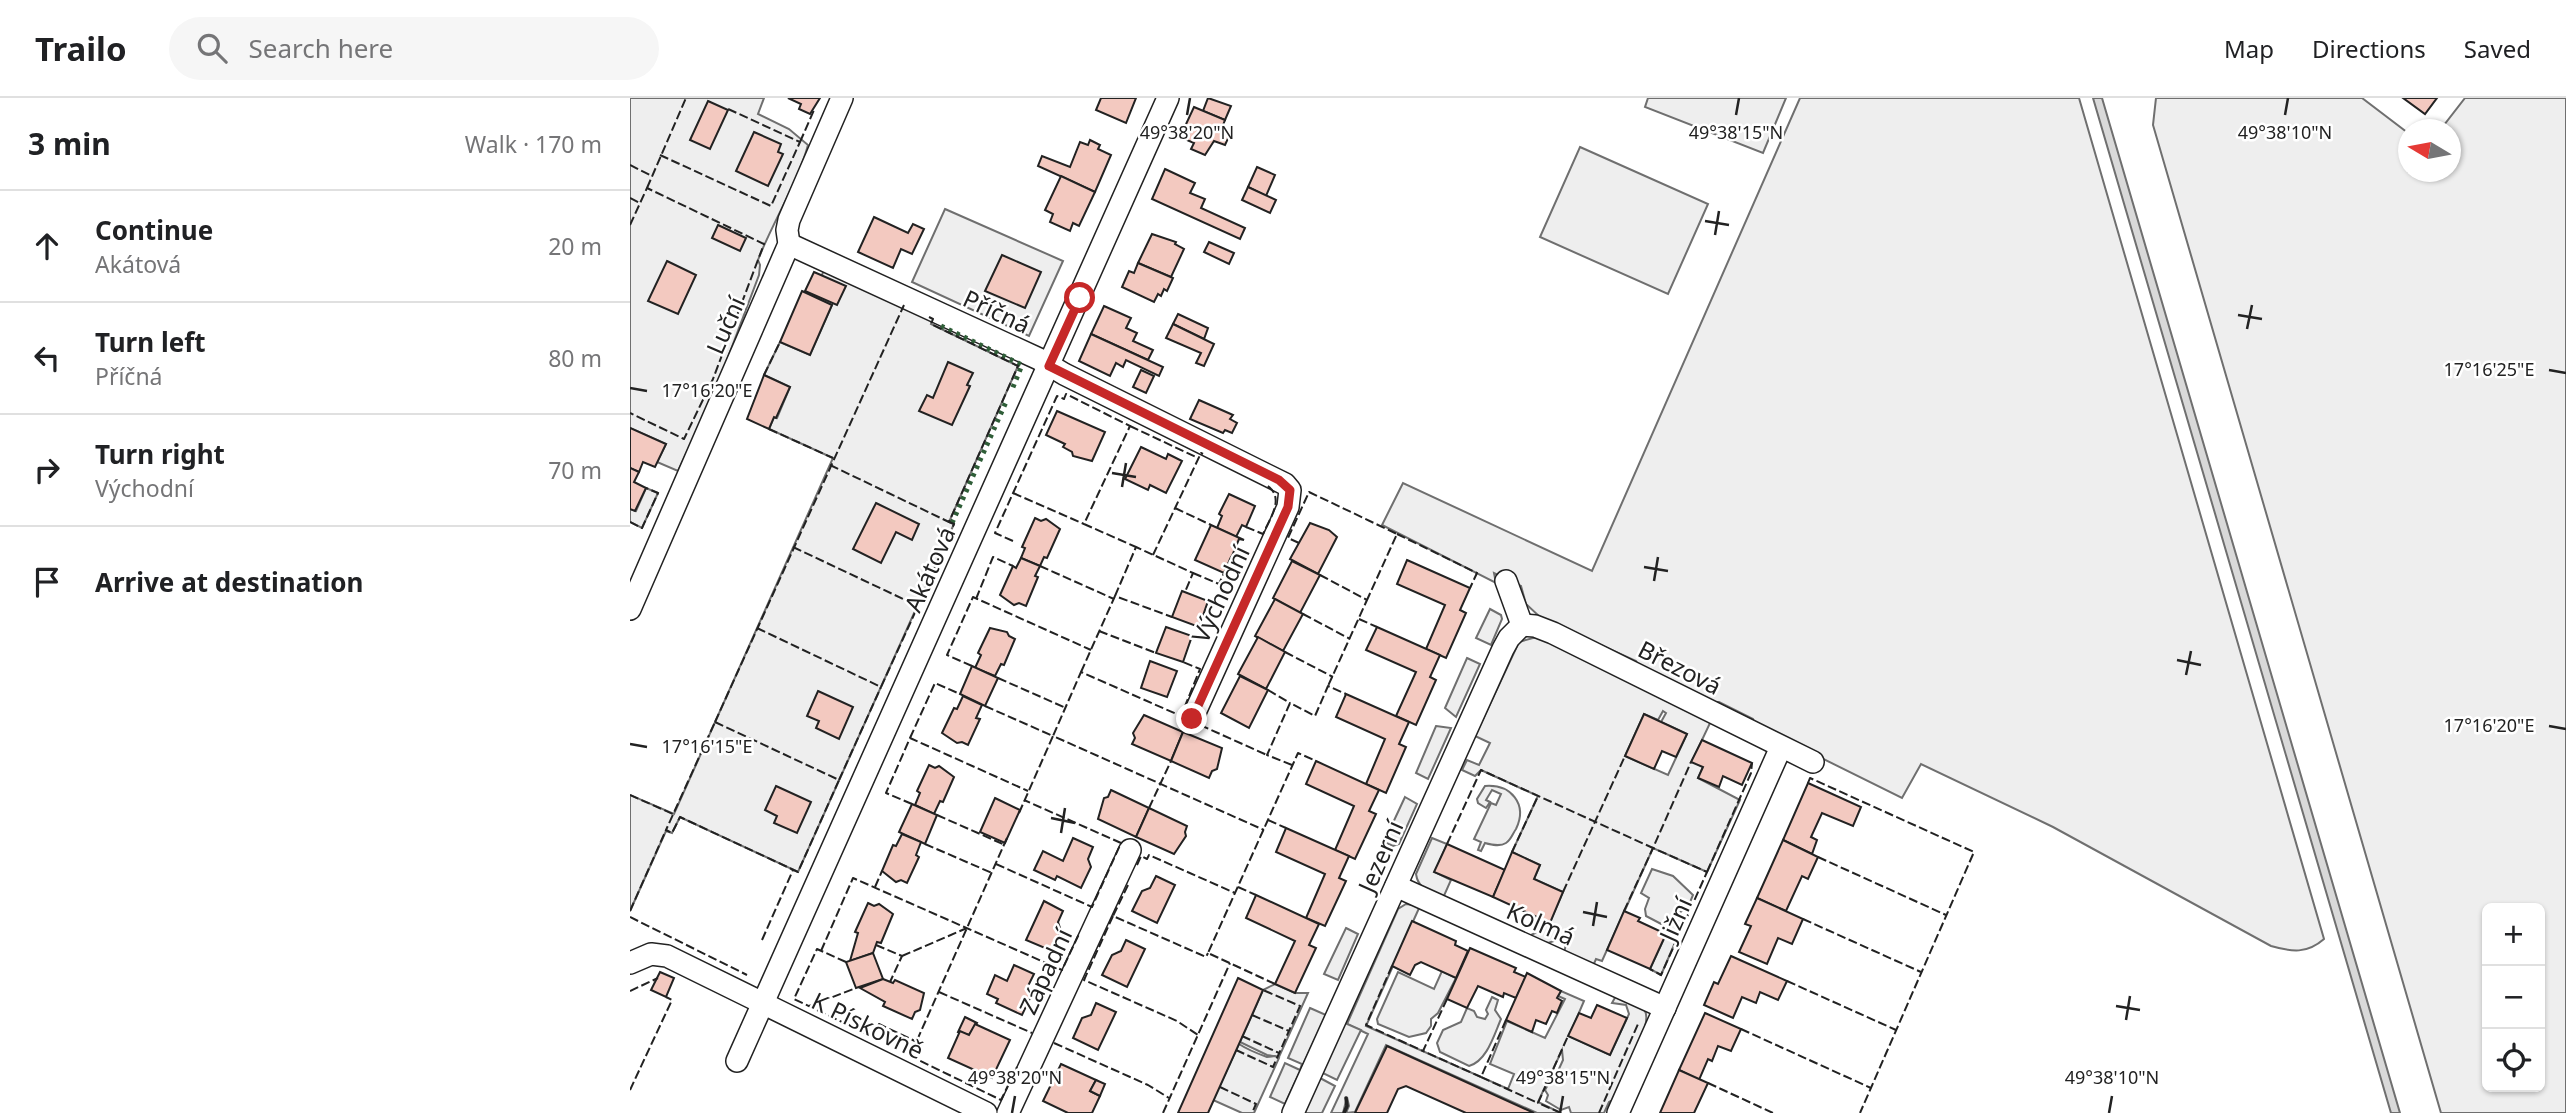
<!DOCTYPE html>
<meta charset="utf-8">
<style>
body{margin:0;font-family:"Noto Sans",sans-serif;background:#f6f6f6;color:#202124}
.controls{position:absolute;right:21px;bottom:21px;display:grid;overflow:hidden;border-radius:10px;box-shadow:0 2px 5px #0004}
.controls button{width:63px;height:63px;display:grid;place-items:center;padding:0;border:0;border-bottom:2px solid #e0e0e0;background:#fff;color:#202124;font:35px sans-serif}
.compass{position:absolute;left:1768px;top:21px;width:63px;height:63px;border-radius:50%;background:#fff;box-shadow:0 2px 5px #0004;rotate:280deg}
.stop{position:absolute;width:21px;height:21px;margin:-16px;border:5px solid #c62828;border-radius:50%;background:#fff}
.stop.end{background:#c62828;border-color:#fff;box-shadow:0 2px 7px #0008}
.list{margin:0;padding:0;list-style:none}
h2{display:flex;justify-content:space-between;align-items:center;height:91px;margin:0;padding:0 28px;font-size:30px}
h2 small{font-size:23px;font-weight:400;color:#757577}
.list li{display:grid;grid-template-columns:46px 1fr auto;gap:21px;align-items:center;box-sizing:border-box;height:112px;padding:0 28px;border-top:2px solid #e0e0e0}
.list b{display:block;font-size:26px;white-space:nowrap}
.list p{margin:0;font-size:23px;white-space:nowrap;color:#757577}
.list em{font-size:23px;font-style:normal;color:#757577}
.icon{flex:none;width:38px;height:38px;fill:none;stroke:currentColor;stroke-width:2;stroke-linecap:round;stroke-linejoin:round}
.map{position:relative;flex:none;width:1936px;height:1015px;overflow:hidden}
header{display:flex;align-items:center;gap:42px;box-sizing:border-box;height:98px;padding:0 35px;background:#fff;border-bottom:2px solid #e0e0e0}
header strong{font-size:33px}
nav{display:flex;gap:38px;margin-inline-start:auto;font-size:24px}
.search{width:490px;height:63px;background:#f6f6f6;display:flex;align-items:center;gap:18px;box-sizing:border-box;padding:0 24px;border-radius:38px;color:#757577;font-size:26px}
main{display:flex}
aside{flex:1;background:#fff}
.map>svg:first-child{display:block}
</style>
<header>
<strong>Trailo</strong>
<div class="search"><svg class="icon" aria-label="search" viewBox="0 0 24 24"><circle cx="10" cy="10" r="6"/><path d="M15 15l6 6"/></svg>Search here</div>
<nav><a>Map</a><a>Directions</a><a>Saved</a></nav>
</header>
<main>
<aside>
<h2>3 min<small>Walk · 170 m</small></h2>
<ul class="list">
<li><svg class="icon" aria-label="ahead" viewBox="0 0 24 24"><path d="M12 20V5M6 11l6-6 6 6"/></svg><div><b>Continue</b><p>Akátová</p></div><em>20 m</em></li>
<li><svg class="icon" aria-label="left" viewBox="0 0 24 24"><path d="M17 20v-9H6M10 6l-5 5 5 5"/></svg><div><b>Turn left</b><p>Příčná</p></div><em>80 m</em></li>
<li><svg class="icon" aria-label="right" viewBox="0 0 24 24"><path d="M7 20v-9h11M14 6l5 5-5 5"/></svg><div><b>Turn right</b><p>Východní</p></div><em>70 m</em></li>
<li><svg class="icon" aria-label="arrive" viewBox="0 0 24 24"><path d="M6 21V4h12l-3 4 3 4H6"/></svg><div><b>Arrive at destination</b></div></li>
</ul>
</aside>
<div class="map">
<svg width="1936" height="1015" viewBox="0 0 1936 1015">
<rect width="100%" height="100%" fill="#fff"/>
<!-- green -->
<g fill="#eee" stroke="#6f6f6f" stroke-width="2" fill-rule="evenodd">
<path d="M0,0H134L128,16L159,31L178,47C167,87 143,123 128,162L130,167L129,177L83,299L48,373L27,364L36,346L0,330Z"/>
<polygon points="1018,0 1156,0 1133,55 1015,9"/>
<path d="M1170,0H1449L1694,841C1677,856 1662,854 1641,848L1423,729L1291,666L1272,700L1125,627L1123,621L1089,604H1081L1009,569L1006,563L911,520L896,506L891,488L864,475L866,485L752,427L773,385L962,473Z"/>
<path d="M1526,0H1732L1778,35V74H1820V32L1811,31L1835,0H1936V1015H1811L1523,27ZM1910,810V989H1857V810Z"/>
<polygon points="950,49 1078,106 1038,196 910,139"/>
<polygon points="315,111 433,163 399,238 282,184"/>
<polygon points="194,172 303,221 301,226 388,268 319,424 324,426 168,774 50,719 42,735 36,733 0,813 0,697 44,716 203,360 139,331 144,319 147,320 160,289 134,277 150,244 180,257 202,207 183,198"/>
<polygon points="16,390 28,395 12,430 0,424 0,411 6,413"/>
<polygon points="860,511 871,517 872,521 861,547 846,540"/>
<path d="M910,538L1081,623L1062,663L1073,669L1068,680L1110,702L1077,774L1023,750L972,863L966,861L963,868L934,855L936,846L935,843L930,841L918,845L902,840L901,837L909,833L911,821L920,824L933,794L904,781L910,767L882,754L908,698L851,672L845,678L832,672L837,662L849,667L860,645L845,638L889,544ZM1033,613L1036,615L1031,624L1057,636L1038,677L995,658L1014,616L1028,622Z"/>
<polygon points="837,560 850,566 826,619 815,610"/>
<polygon points="806,628 821,630 798,681 786,675"/>
<path d="M855,688C881,686 898,706 886,731C883,735 881,742 876,745C870,749 862,747 855,745L851,753L848,752L851,744L844,741L861,705L866,707L871,696L862,692L856,702L860,704L856,710L848,705L847,701Z"/>
<polygon points="775,699 787,706 769,746 763,748 754,744"/>
<path d="M802,740L817,746L805,774L821,782L813,800C800,794 788,791 786,776Z"/>
<polygon points="1022,771 1043,778 1063,797 1058,809 1049,815 1054,824 1031,877 1020,871 1039,830 1016,818 1015,811 1019,800 1011,795"/>
<path d="M776,806L790,808L736,928L878,991L884,976L860,966L877,923L915,940L935,901L928,898L931,893L954,903L939,938L980,957L999,916L996,907L982,905L987,896C995,900 1010,904 1015,913C1023,928 992,984 985,1001L979,1004L974,1015H941L939,1009L931,1012L916,1003L918,997L915,992L920,983L928,984L931,982L928,973L933,962L932,952L908,1004L931,1015H907L756,947L725,1014L716,1015L719,1008L717,999L713,1015H701L738,936L717,926L768,811Z"/>
<polygon points="716,830 728,836 708,882 694,876"/>
<polygon points="812,873 826,880 808,915 801,921 801,928 796,935 779,939 748,926 747,921 768,874 804,891"/>
<polygon points="645,886 665,895 678,895 649,959 637,957 610,944 633,892"/>
<path d="M862,899L868,902L865,912L871,921C864,937 857,963 839,968L810,954L807,945L813,932L831,924L837,910L844,913L847,919L855,921L858,916L856,912Z"/>
<path d="M609,946C618,952 626,955 637,959L645,958L649,960L624,1015H612L583,1002Z"/>
</g>
<!-- parking -->
<g fill="#ededed" stroke="#6f6f6f" stroke-width="2">
<polygon points="680,910 696,917 655,1006 640,999 655,965 670,972 672,966 658,960"/>
<polygon points="715,925 731,932 707,982 693,975 690,980 705,988 692,1015 674,1015"/>
</g>
<!-- water -->
<polygon fill="#d9d9d9" stroke="#6f6f6f" stroke-width="2" points="1463,0 1472,0 1770,1015 1761,1015"/>
<!-- building -->
<g fill="#f3c9c0" stroke="#222" stroke-width="2">
<polygon points="158,0 190,0 180,16 169,11 171,6"/>
<polygon points="471,0 506,0 496,25 466,12"/>
<polygon points="578,0 601,8 595,22 573,13"/>
<polygon points="1773,0 1807,0 1795,16"/>
<polygon points="78,3 98,12 80,51 60,42"/>
<polygon points="564,9 595,22 591,32 600,36 595,47 584,43 575,57 561,51 564,45 550,39"/>
<polygon points="124,34 151,46 148,54 153,56 138,88 106,73"/>
<polygon points="460,42 470,47 468,51 481,57 465,94 408,68 412,58 440,69 450,44 458,47"/>
<polygon points="627,69 645,77 636,98 618,89"/>
<polygon points="535,71 565,85 560,95 575,101 571,110 615,130 610,141 522,101"/>
<polygon points="431,78 465,94 449,128 443,125 440,133 420,124 423,116 415,112"/>
<polygon points="618,89 646,102 640,115 612,102"/>
<polygon points="244,119 278,135 283,126 294,131 282,156 271,151 263,170 228,154"/>
<polygon points="88,127 116,140 110,153 82,140"/>
<polygon points="522,136 546,144 545,146 554,151 541,179 508,165"/>
<polygon points="579,144 604,155 599,166 574,154"/>
<polygon points="372,157 411,174 395,210 355,193"/>
<polygon points="37,163 66,177 48,216 18,203"/>
<polygon points="508,165 543,180 537,193 534,191 531,198 528,196 524,204 492,189 499,173 504,175"/>
<polygon points="184,174 216,188 207,207 175,193"/>
<polygon points="172,193 202,207 180,257 150,244"/>
<polygon points="474,208 501,220 496,230 507,235 503,243 523,252 518,262 461,236"/>
<polygon points="548,216 578,230 574,241 543,226"/>
<polygon points="543,226 584,246 574,268 566,265 571,255 536,240"/>
<polygon points="461,236 533,269 529,278 496,262 493,269 486,265 480,278 449,263"/>
<polygon points="318,264 343,275 337,287 340,288 322,327 289,313 297,297 303,300"/>
<polygon points="511,272 524,278 516,295 503,289"/>
<polygon points="134,277 160,289 146,320 144,319 139,331 117,321"/>
<polygon points="569,302 603,317 600,321 607,325 602,335 595,332 593,335 560,321"/>
<polygon points="427,313 475,334 462,363 443,358 442,354 433,349 435,346 416,337"/>
<polygon points="0,330 36,346 25,369 13,364 9,374 0,370"/>
<polygon points="511,349 536,361 538,356 552,363 536,395 520,387 518,392 495,381"/>
<polygon points="0,370 9,374 4,384 16,390 5,413 0,411"/>
<polygon points="599,396 625,408 616,429 612,427 606,439 587,430 592,418 589,416"/>
<polygon points="246,405 289,426 282,442 266,434 251,465 223,451"/>
<polygon points="405,420 411,423 416,421 430,431 417,460 414,459 410,468 391,460 395,450 392,449"/>
<polygon points="680,425 699,432 707,439 688,476 660,461"/>
<polygon points="581,427 614,442 609,441 602,458 606,460 601,459 594,475 565,462"/>
<polygon points="391,460 410,468 405,478 408,479 396,508 389,505 384,507 370,497 383,468 386,470"/>
<polygon points="777,462 840,490 830,512 836,515 816,560 796,551 815,507 767,486"/>
<polygon points="662,463 690,477 670,515 643,500"/>
<polygon points="552,493 578,503 569,529 542,519"/>
<polygon points="645,501 673,516 653,553 625,538"/>
<polygon points="536,529 562,538 553,564 526,555"/>
<polygon points="747,529 810,557 800,579 806,582 786,627 766,618 786,574 736,552"/>
<polygon points="360,530 377,534 379,538 385,541 374,567 371,566 365,578 345,570 351,557 348,555"/>
<polygon points="628,539 655,554 636,591 608,576"/>
<polygon points="520,563 547,573 537,599 511,590"/>
<polygon points="342,568 368,580 355,608 330,596"/>
<polygon points="610,578 638,592 619,630 591,615"/>
<polygon points="188,593 223,609 209,641 186,630 189,623 177,618"/>
<polygon points="716,596 779,624 769,646 776,649 756,695 736,686 755,641 706,619"/>
<polygon points="333,598 352,607 346,620 350,621 338,647 332,644 327,645 312,635 324,610 327,611"/>
<polygon points="1014,616 1057,636 1046,659 1032,653 1024,671 995,658"/>
<polygon points="514,617 553,634 541,663 502,646 505,640 503,635"/>
<polygon points="553,634 592,650 587,671 582,673 579,680 541,663"/>
<polygon points="1072,642 1122,665 1112,687 1093,678 1089,689 1068,680 1073,669 1061,664"/>
<polygon points="686,663 749,692 739,713 746,716 725,761 705,752 724,708 676,686"/>
<polygon points="299,667 305,670 309,668 324,679 313,704 310,703 304,716 285,707 290,695 287,693"/>
<polygon points="1178,685 1231,709 1223,728 1192,715 1181,739 1187,742 1182,756 1153,742"/>
<polygon points="146,688 181,704 167,735 144,725 147,718 135,712"/>
<polygon points="481,692 519,710 506,739 468,721 474,700 478,699"/>
<polygon points="365,700 390,712 375,745 350,734"/>
<polygon points="282,706 307,717 295,746 269,734"/>
<polygon points="519,710 557,728 555,734 556,738 544,756 506,739"/>
<polygon points="656,730 719,758 709,780 716,783 695,828 676,820 695,776 646,754"/>
<polygon points="272,736 291,744 286,757 289,759 277,785 271,782 266,784 252,773 263,747 266,748"/>
<polygon points="443,740 463,749 458,761 461,769 451,790 427,778 425,782 404,772 413,753 433,763"/>
<polygon points="1153,742 1188,759 1178,781 1172,778 1156,813 1127,800"/>
<polygon points="817,746 875,772 863,799 804,774"/>
<polygon points="882,754 910,767 904,781 933,794 920,825 863,799"/>
<polygon points="526,778 545,787 527,825 502,813 512,793 520,790"/>
<polygon points="626,797 689,826 679,847 686,850 665,895 645,886 665,843 616,820"/>
<polygon points="1127,800 1173,821 1162,846 1148,840 1137,866 1109,854 1121,828 1115,826"/>
<polygon points="414,803 433,813 428,824 431,833 422,853 396,842"/>
<polygon points="238,805 244,808 249,806 263,816 251,845 247,844 243,855 220,863 228,835 225,834"/>
<polygon points="994,813 1010,820 1008,823 1036,836 1020,871 977,852"/>
<polygon points="782,823 826,843 825,847 838,853 826,880 791,864 785,867 780,877 762,868"/>
<polygon points="496,842 515,851 497,889 472,877 482,857 491,853"/>
<polygon points="840,850 886,870 884,874 896,879 886,900 874,895 873,899 848,888 837,910 817,901"/>
<polygon points="243,855 253,881 226,890 216,864"/>
<polygon points="1101,858 1157,883 1148,902 1130,894 1126,905 1112,899 1103,920 1074,907 1084,884 1088,886"/>
<polygon points="384,867 404,876 398,888 402,896 392,917 366,905 368,901 357,896 365,877 377,883"/>
<polygon points="30,874 44,880 36,899 21,892"/>
<polygon points="897,875 931,893 927,900 932,903 927,915 922,913 916,926 906,922 902,934 876,922"/>
<polygon points="608,880 633,892 622,917 578,1015 548,1015"/>
<polygon points="253,881 263,885 265,882 294,895 290,912 285,914 282,921 253,908 255,904 230,890"/>
<polygon points="466,905 486,914 468,952 443,940 452,920 461,917"/>
<polygon points="967,907 997,920 980,957 938,938 949,915 961,920"/>
<polygon points="1075,915 1111,931 1101,953 1088,948 1082,963 1078,961 1069,982 1049,972"/>
<polygon points="335,919 347,925 339,937 328,934"/>
<polygon points="345,926 380,942 362,980 318,960 330,933 339,937"/>
<polygon points="757,948 904,1015 836,1015 776,988 768,991 757,1015 725,1015"/>
<polygon points="431,966 466,982 460,993 470,998 462,1015 438,1015 413,1003"/>
<polygon points="1049,972 1078,985 1064,1015 1030,1015"/>
<polygon points="466,982 475,986 470,998 460,993"/>
</g>
<g fill="none" stroke-linecap="round" stroke-linejoin="round">
<!-- street casing -->
<g stroke="#222" stroke-width="24">
<g id="street">
<polyline points="159,146 409,261 434,276 655,386 660,392 658,409 562,621"/>
<polyline points="876,483 892,527"/>
<polyline points="0,511 159,146 157,132 159,122 212,0"/>
<polyline points="892,527 905,528 923,535 1183,664"/>
<polyline points="766,788 1035,910"/>
<polyline points="0,865 21,856 37,858 356,1015"/>
<polyline points="107,963 538,0"/>
<polyline points="378,1015 500,752"/>
<polyline points="663,1015 873,551 879,540 892,527"/>
<polyline points="988,1015 1151,649"/>
</g>
</g>
<!-- street -->
<use href="#street" stroke="#fff" stroke-width="21"/>
<!-- hedge -->
<g stroke="#2f5e38" stroke-width="5" stroke-dasharray="3.5 5" stroke-linecap="butt">
<polyline points="311,228 392,267 381,294"/>
<polyline points="322,425 376,304"/>
</g>
<!-- fence -->
<g stroke="#222" stroke-width="2" stroke-dasharray="9 3.5" stroke-linecap="butt">
<polyline points="170,44 184,12"/>
<polyline points="30,57 141,108 170,44 96,10"/>
<polyline points="0,67 22,78"/>
<polyline points="17,90 56,0"/>
<polyline points="0,100 10,105"/>
<polyline points="0,127 17,90 134,146 83,281 54,341 0,315"/>
<polyline points="134,277 150,244"/>
<polyline points="500,328 568,360"/>
<polyline points="139,331 203,360"/>
<polyline points="200,367 319,424 388,268 301,226 303,221 299,219"/>
<polyline points="383,395 454,426"/>
<polyline points="545,410 581,427"/>
<polyline points="0,424 12,430 28,395 16,390"/>
<path d="M616,429L633,436C640,420 656,399 636,387"/>
<polyline points="767,436 847,475 840,490"/>
<polyline points="383,443 365,435 427,298 434,301 436,296 500,328 454,426 506,449"/>
<polyline points="669,445 658,440 679,394 767,436 737,502"/>
<polyline points="163,449 288,508 324,426 319,424"/>
<polyline points="523,457 571,355 573,356"/>
<polyline points="410,468 484,501"/>
<polyline points="563,475 589,486 594,475"/>
<polyline points="690,477 737,502 698,588"/>
<polyline points="485,498 506,449 563,475 555,494"/>
<polyline points="346,501 363,459 383,468"/>
<polyline points="673,516 720,541"/>
<polyline points="729,521 747,529"/>
<polyline points="127,530 251,589 288,508"/>
<polyline points="469,533 526,555"/>
<polyline points="655,554 703,579"/>
<polyline points="342,568 317,557 343,499 461,552"/>
<polyline points="451,574 485,498 542,519"/>
<polyline points="368,580 436,610"/>
<polyline points="638,592 660,605"/>
<polyline points="355,608 423,638 451,574 551,618 570,571 553,564"/>
<polyline points="85,624 274,207"/>
<polygon points="85,624 209,682 168,774 50,719 42,735 36,732"/>
<polyline points="570,627 637,657"/>
<polyline points="280,640 305,585 330,596"/>
<polyline points="662,667 637,657 660,605 685,618 698,588 716,596"/>
<polyline points="209,682 251,589"/>
<polyline points="1178,685 1180,680 1344,754 1230,1015"/>
<polyline points="0,697 43,716"/>
<polyline points="282,706 256,695 280,640 398,693"/>
<polyline points="519,710 541,663"/>
<polyline points="389,715 423,638 634,732"/>
<polyline points="307,717 375,747"/>
<polyline points="638,722 656,730"/>
<polyline points="377,740 280,958 371,1002 387,969"/>
<polyline points="295,746 362,775"/>
<polyline points="817,746 851,672 1023,750 1061,664"/>
<polyline points="882,754 908,698"/>
<polyline points="1188,759 1316,817"/>
<polyline points="366,766 462,809 491,745 394,702"/>
<polyline points="507,767 511,758 517,761 519,757 605,795"/>
<polyline points="1077,774 1121,675 1122,665"/>
<polyline points="498,787 483,818 576,859 578,855"/>
<polyline points="245,789 252,773"/>
<polyline points="608,789 626,797"/>
<polyline points="933,794 995,658"/>
<polyline points="0,813 36,732"/>
<polyline points="994,813 1023,750 1077,774 1031,877 1020,871"/>
<polyline points="483,818 454,882 547,923 568,937"/>
<polyline points="0,819 117,877"/>
<polyline points="1173,821 1291,874"/>
<polyline points="132,842 163,772"/>
<polyline points="246,847 272,858 260,884"/>
<polyline points="191,853 223,780 432,872 449,836"/>
<polyline points="272,858 337,830"/>
<polyline points="216,864 187,851 164,901 243,939 249,926 287,944"/>
<polyline points="762,868 736,927 793,953"/>
<polyline points="1157,883 1266,932"/>
<polyline points="645,886 578,855 668,655 686,663"/>
<polyline points="0,893 28,880"/>
<polyline points="309,894 402,935"/>
<polyline points="817,901 793,953 851,979"/>
<polyline points="179,908 226,890"/>
<polyline points="622,917 659,933"/>
<polyline points="876,922 851,979 908,1005"/>
<polyline points="1111,931 1241,990"/>
<polyline points="612,938 649,955"/>
<polyline points="424,945 518,987 539,1000"/>
<polyline points="606,952 643,969 670,908 633,892"/>
<polyline points="1078,985 1143,1015"/>
<polyline points="590,989 626,1006 622,1015"/>
<polyline points="0,992 42,902 36,899"/>
<polyline points="533,1015 600,865"/>
<polyline points="931,1015 908,1005 938,938"/>
<polyline points="969,1015 1008,926"/>
</g>
<!-- wall -->
<polyline stroke="#222" stroke-width="3.5" points="714,1015 717,1008 716,1000"/>
</g>
<g fill="none" stroke-linecap="round" stroke-linejoin="round">
<!-- route -->
<polyline stroke="#c62828" stroke-width="9" points="450,200 419,268 649,382 660,392 658,409 562,621"/>
</g>
<!-- ticks -->
<path fill="none" stroke="#222" stroke-width="2.5" d="M557,17L560,0M1106,17L1109,0M1655,17L1658,0M1075,123L1099,127M1085,137L1089,113M1608,217L1632,221M1617,231L1622,207M1919,272L1936,275M0,290L17,293M482,375L506,379M492,389L496,365M1014,469L1038,473M1024,483L1028,459M1547,562L1571,567M1556,577L1561,553M1919,628L1936,631M0,646L17,649M421,720L445,725M431,735L435,710M953,814L977,819M963,828L967,804M1486,908L1510,912M1496,922L1500,898M382,1015L385,998M930,1015L933,998M1479,1015L1482,998"/>
<g text-anchor="middle" dominant-baseline="central" stroke-width="5" stroke-linejoin="round" paint-order="stroke">
<!-- street labels -->
<g font-size="24" fill="#222" stroke="#fff">
<text transform="translate(367 213) rotate(25)">Příčná</text>
<text transform="translate(95 227) rotate(-66)">Luční</text>
<text transform="translate(299 471) rotate(-66)">Akátová</text>
<text transform="translate(590 496) rotate(-65)">Východní</text>
<text transform="translate(1050 569) rotate(27)">Březová</text>
<text transform="translate(750 758) rotate(-66)">Jezerní</text>
<text transform="translate(1045 821) rotate(-66)">Jižní</text>
<text transform="translate(911 825) rotate(24)">Kolmá</text>
<text transform="translate(415 873) rotate(-65)">Západní</text>
<text transform="translate(238 927) rotate(26)">K Pískovně</text>
</g>
</g>
<g font-size="18" text-anchor="middle" fill="#222" stroke="#fff" stroke-width="5" stroke-linejoin="round" paint-order="stroke">
<text x="557" y="41">49°38'20"N</text>
<text x="1106" y="41">49°38'15"N</text>
<text x="1655" y="41">49°38'10"N</text>
<text x="1859" y="278">17°16'25"E</text>
<text x="77" y="299">17°16'20"E</text>
<text x="1859" y="634">17°16'20"E</text>
<text x="77" y="655">17°16'15"E</text>
<text x="385" y="986">49°38'20"N</text>
<text x="933" y="986">49°38'15"N</text>
<text x="1482" y="986">49°38'10"N</text>
</g>
</svg>
<div class="controls">
<button>+</button>
<button>−</button>
<button><svg class="icon" aria-label="locate" viewBox="0 0 24 24"><circle cx="12" cy="12" r="6"/><path d="M12 2v4M12 18v4M2 12h4M18 12h4"/></svg></button>
</div>
<svg class="compass" viewBox="-18 -18 36 36"><path d="M0-13l5 13h-10z" fill="#e53935"/><path d="M0 13l5-13h-10z" fill="#757577"/></svg>
<div class="stop" style="left:450px;top:200px"></div>
<div class="stop end" style="left:562px;top:621px"></div>
</div>
</main>
